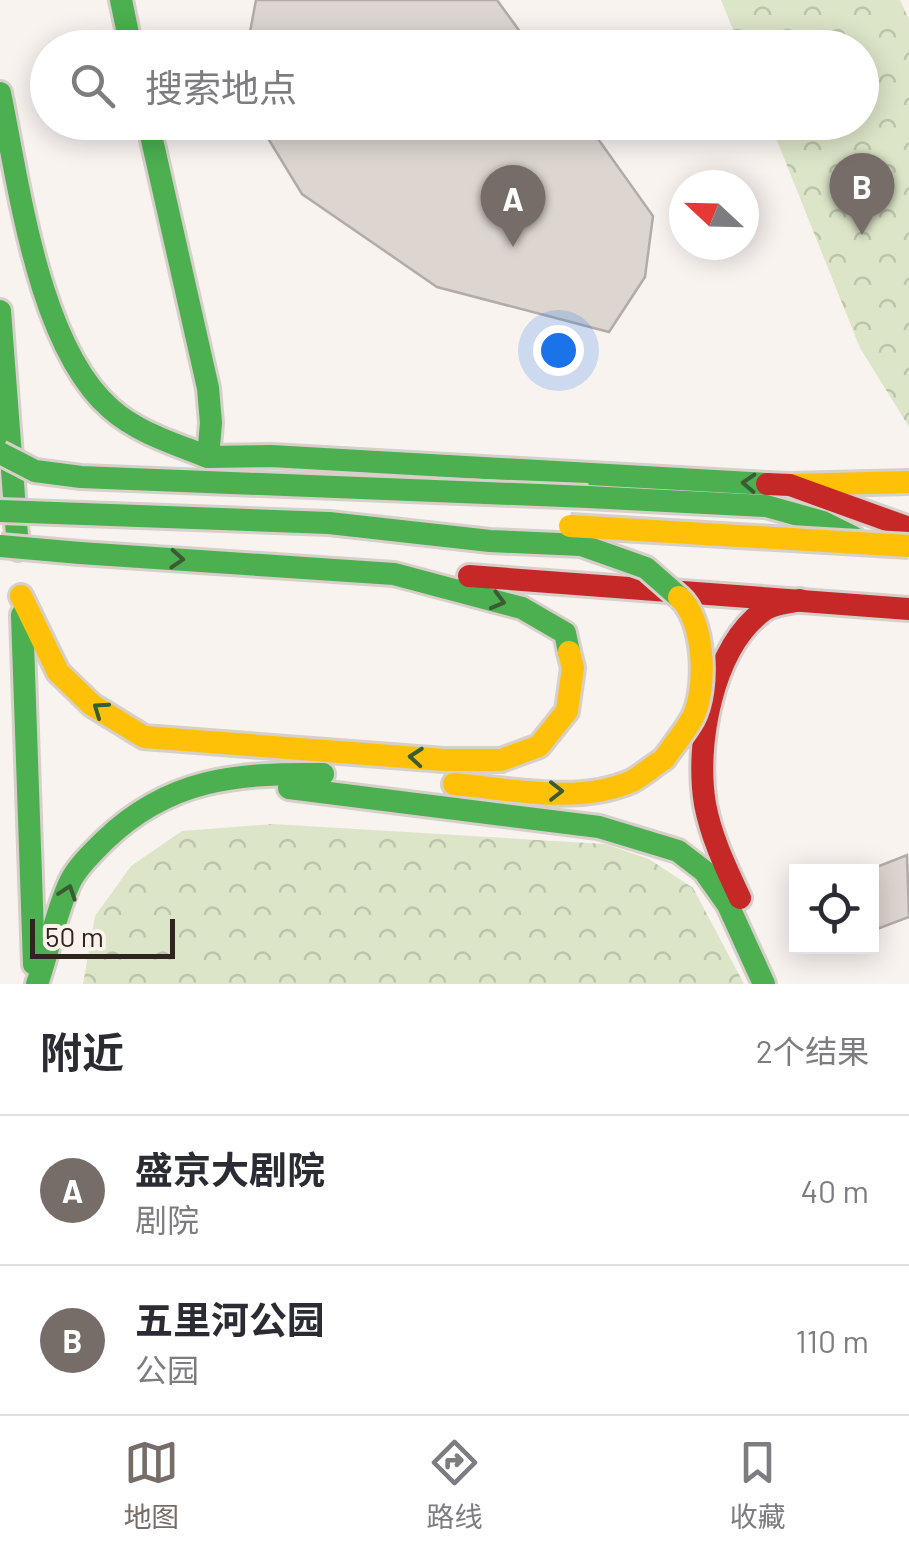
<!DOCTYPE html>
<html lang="zh">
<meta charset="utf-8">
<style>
body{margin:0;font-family:Barlow,"Noto Sans SC",sans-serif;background:#f7f7f7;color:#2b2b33}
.controls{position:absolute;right:30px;bottom:30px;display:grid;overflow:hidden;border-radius:0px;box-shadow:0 5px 25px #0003}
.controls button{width:90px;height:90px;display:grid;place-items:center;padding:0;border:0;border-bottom:2px solid #e1e1e2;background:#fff;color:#2b2b33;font:50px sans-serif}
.compass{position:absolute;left:669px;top:170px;width:90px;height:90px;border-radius:50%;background:#fff;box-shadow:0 5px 25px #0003;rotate:292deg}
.scale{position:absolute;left:30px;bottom:25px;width:145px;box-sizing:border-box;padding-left:10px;border:5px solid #2f251f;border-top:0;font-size:28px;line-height:35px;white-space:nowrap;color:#2f251f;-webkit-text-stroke:8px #fdf2ec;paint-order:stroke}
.you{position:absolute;left:558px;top:350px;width:35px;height:35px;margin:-25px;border:8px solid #fff;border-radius:50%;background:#1a73e8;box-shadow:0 0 0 15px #1a73e833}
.badge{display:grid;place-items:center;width:65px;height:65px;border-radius:50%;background:#766d68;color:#fff;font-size:32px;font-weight:700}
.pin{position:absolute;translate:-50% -82px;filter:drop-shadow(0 2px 5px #0008)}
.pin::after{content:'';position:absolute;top:52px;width:35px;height:30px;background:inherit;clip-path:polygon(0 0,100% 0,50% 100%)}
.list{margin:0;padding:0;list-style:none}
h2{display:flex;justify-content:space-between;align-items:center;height:130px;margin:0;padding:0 40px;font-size:42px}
h2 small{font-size:32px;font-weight:400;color:#7c7c81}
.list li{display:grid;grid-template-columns:65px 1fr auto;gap:30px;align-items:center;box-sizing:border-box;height:150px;padding:0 40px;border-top:2px solid #e1e1e2}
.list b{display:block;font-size:38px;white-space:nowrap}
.list p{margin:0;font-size:32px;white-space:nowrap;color:#7c7c81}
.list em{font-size:32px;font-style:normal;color:#7c7c81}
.icon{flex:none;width:55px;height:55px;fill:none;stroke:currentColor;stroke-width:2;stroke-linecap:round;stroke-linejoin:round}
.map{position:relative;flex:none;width:909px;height:984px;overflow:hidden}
.search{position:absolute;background:#fff;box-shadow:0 5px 25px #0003;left:30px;right:30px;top:30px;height:110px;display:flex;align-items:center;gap:25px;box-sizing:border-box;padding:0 35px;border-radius:55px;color:#7c7c81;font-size:38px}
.sheet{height:430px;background:#fff}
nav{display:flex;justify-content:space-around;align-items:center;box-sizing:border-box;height:140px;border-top:2px solid #e1e1e2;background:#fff;font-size:28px;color:#7c7c81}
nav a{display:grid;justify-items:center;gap:5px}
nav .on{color:#766d68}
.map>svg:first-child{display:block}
</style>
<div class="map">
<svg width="909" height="984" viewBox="0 0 909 984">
<defs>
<pattern id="park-crowns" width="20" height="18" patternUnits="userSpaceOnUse" patternTransform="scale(2.5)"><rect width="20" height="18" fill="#dce5c8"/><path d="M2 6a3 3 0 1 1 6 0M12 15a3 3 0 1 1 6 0" fill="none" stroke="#bdc4ab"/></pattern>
</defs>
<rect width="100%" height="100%" fill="#f9f3f0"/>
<!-- park -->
<g fill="url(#park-crowns)">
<polygon points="721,0 900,0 909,19 909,427 860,348 770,123 862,122 862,48 740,47"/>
<polygon points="273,824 605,844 649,859 693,888 744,984 83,984 95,916 131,866 182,831"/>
</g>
<!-- building -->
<g fill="#dcd5d0" stroke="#b2aba7" stroke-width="2.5">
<polygon points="256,0 497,0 532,48 247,48"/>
<polygon points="258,122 586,122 653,216 645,277 609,332 437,287 302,194"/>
<polygon points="907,855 909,917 872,931 872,872 864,872"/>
</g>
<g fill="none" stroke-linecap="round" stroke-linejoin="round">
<!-- fast casing -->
<g stroke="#d7cfca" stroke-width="28">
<g id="fast">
<polyline points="121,0 131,48"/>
<path d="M0,93C19,184 38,346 111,409C138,433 176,444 208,457"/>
<polyline points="148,122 208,388 211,423 208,457 271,456 767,484"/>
<polyline points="0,311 18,549"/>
<polyline points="588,497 766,506 823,522 853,537"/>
<polyline points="80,553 394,574 522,608 565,633 569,652"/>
<polyline points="22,615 34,964"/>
<polyline points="289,788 599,827 678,851 704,871 728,905 764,984"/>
<path d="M37,984C49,951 55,914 70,882C77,867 92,853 104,841C169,778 237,773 323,774"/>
</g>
</g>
<!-- slow casing -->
<g stroke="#d7cfca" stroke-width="28">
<g id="slow">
<polyline points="790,485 909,482"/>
<polyline points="21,596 58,672 92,705 144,737 444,760 501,760 539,746 567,711 573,668 569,652"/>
<path d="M454,784C510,789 578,805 632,781C643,775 653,766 664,759"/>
</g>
</g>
<!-- jam casing -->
<g stroke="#d7cfca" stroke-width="28">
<g id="jam">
<polyline points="767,484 790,485 909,528"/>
<polyline points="469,576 909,609"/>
<path d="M740,898C726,868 711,837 705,804C695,745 712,649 763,611C773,603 788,603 800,600"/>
</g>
</g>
<!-- fast -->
<use href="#fast" stroke="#4caf50" stroke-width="22"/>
<!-- slow -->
<use href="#slow" stroke="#ffc107" stroke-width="22"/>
<!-- jam -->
<use href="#jam" stroke="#c62828" stroke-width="22"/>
<!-- fast-bridge casing -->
<g stroke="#d7cfca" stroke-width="28" stroke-linecap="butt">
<g id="fast-bridge">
<polyline points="0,453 35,471 81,477 588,497"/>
<polyline points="0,511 329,523 490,541 581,545 646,568 679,597"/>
<polyline points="0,546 80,553"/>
</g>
</g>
<!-- slow-bridge casing -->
<g stroke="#d7cfca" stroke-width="28" stroke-linecap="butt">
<g id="slow-bridge">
<polyline points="570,526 909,546"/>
<path d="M664,759C673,746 684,733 692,719C708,690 705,619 679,597"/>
</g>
</g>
<!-- fast-bridge -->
<use href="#fast-bridge" stroke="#4caf50" stroke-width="22"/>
<!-- slow-bridge -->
<use href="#slow-bridge" stroke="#ffc107" stroke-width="22"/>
</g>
<!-- one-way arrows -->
<defs><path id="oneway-chevron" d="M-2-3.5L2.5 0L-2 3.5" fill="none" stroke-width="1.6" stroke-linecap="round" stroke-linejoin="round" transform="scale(2.5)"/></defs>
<g stroke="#3b5c33">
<use href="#oneway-chevron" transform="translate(749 483) rotate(-177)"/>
<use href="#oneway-chevron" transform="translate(177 559) rotate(4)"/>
<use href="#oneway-chevron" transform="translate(498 601) rotate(15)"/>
<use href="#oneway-chevron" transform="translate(100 709) rotate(-145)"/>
<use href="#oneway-chevron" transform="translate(416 757) rotate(-175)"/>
<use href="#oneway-chevron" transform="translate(556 791)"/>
<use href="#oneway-chevron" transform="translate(68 892) rotate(-71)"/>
</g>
</svg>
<div class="controls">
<button><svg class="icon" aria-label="locate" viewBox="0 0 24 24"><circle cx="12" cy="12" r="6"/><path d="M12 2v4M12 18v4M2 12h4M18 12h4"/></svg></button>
</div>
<svg class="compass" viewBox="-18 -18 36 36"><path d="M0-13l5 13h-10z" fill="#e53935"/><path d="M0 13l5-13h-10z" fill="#7c7c81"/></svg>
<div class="scale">50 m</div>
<div class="you"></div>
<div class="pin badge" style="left:513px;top:247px">A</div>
<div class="pin badge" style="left:862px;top:235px">B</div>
<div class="search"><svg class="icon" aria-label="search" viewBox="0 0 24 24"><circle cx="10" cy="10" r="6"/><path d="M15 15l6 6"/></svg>搜索地点</div>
</div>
<section class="sheet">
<h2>附近<small>2个结果</small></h2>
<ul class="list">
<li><span class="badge">A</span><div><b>盛京大剧院</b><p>剧院</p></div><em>40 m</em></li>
<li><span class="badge">B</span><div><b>五里河公园</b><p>公园</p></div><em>110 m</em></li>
</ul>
</section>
<nav>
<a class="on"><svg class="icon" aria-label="map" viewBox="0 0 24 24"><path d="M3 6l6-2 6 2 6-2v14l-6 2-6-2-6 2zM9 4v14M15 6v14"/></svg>地图</a>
<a><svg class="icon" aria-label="directions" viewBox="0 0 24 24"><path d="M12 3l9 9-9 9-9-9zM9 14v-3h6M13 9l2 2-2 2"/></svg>路线</a>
<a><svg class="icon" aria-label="saved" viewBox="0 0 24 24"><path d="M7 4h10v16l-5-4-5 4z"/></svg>收藏</a>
</nav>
